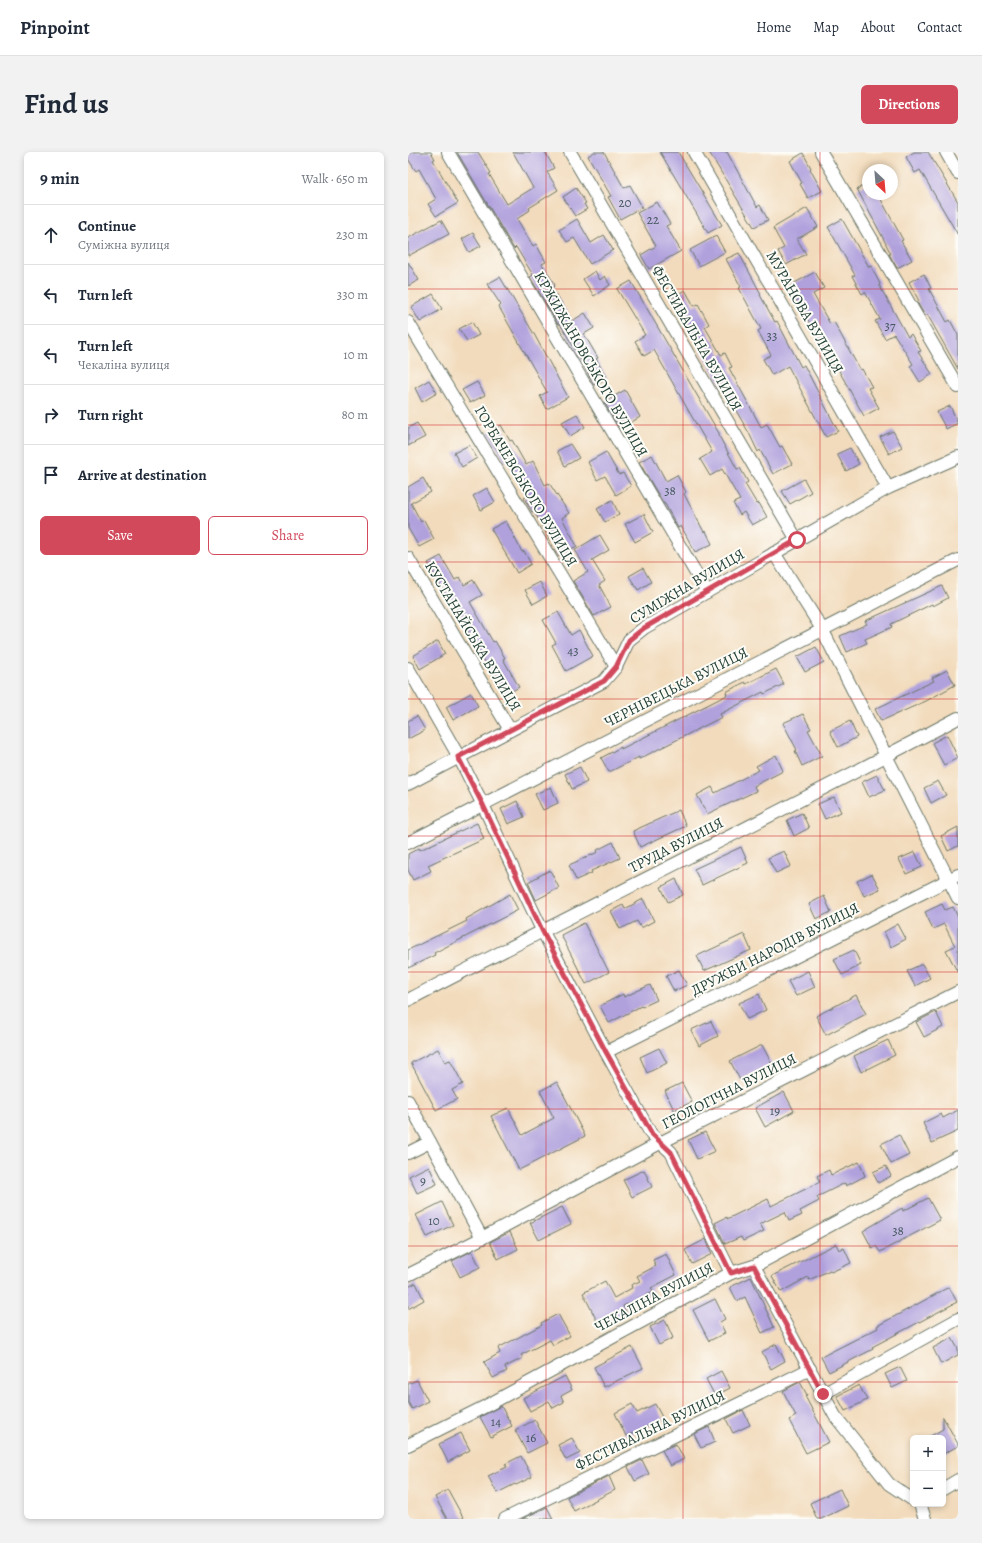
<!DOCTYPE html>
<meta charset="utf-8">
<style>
body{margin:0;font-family:Alegreya,serif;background:#f2f2f3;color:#1f2937}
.controls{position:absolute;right:12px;bottom:12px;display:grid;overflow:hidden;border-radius:6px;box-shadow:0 2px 6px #0003}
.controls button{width:36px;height:36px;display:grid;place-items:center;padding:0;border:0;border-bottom:1px solid #e0e1e3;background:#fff;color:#1f2937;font:20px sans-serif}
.compass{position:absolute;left:454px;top:12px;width:36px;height:36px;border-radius:50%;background:#fff;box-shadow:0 2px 6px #0003;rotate:154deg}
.stop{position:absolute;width:12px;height:12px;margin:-9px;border:3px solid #d1495b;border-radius:50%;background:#fff}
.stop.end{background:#d1495b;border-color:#fff;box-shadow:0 1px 4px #0008}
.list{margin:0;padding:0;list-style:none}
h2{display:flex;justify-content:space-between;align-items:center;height:52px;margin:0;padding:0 16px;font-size:17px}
h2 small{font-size:13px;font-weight:400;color:#747a83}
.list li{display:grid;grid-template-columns:26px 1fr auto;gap:12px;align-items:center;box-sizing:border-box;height:60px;padding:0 16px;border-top:1px solid #e0e1e3}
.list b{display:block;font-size:15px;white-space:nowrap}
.list p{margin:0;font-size:13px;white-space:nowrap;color:#747a83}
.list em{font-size:13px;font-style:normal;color:#747a83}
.actions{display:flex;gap:8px;padding:12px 16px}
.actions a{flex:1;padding:9px 0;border:1px solid #d1495b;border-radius:6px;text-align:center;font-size:14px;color:#d1495b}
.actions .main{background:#d1495b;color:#fff}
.icon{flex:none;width:22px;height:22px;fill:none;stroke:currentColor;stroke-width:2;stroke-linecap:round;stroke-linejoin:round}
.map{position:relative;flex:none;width:550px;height:1367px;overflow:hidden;border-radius:6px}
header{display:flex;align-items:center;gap:24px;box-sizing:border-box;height:56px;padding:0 20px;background:#fff;border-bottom:1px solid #e0e1e3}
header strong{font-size:19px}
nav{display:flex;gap:22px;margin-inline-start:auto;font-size:14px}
.intro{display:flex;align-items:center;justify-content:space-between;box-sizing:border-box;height:96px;padding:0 24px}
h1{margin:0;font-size:28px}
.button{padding:10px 18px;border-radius:6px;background:#d1495b;color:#fff;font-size:14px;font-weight:700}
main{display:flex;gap:24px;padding:0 24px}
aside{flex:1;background:#fff;border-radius:6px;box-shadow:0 2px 6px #0003}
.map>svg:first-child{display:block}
</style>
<header>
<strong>Pinpoint</strong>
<nav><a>Home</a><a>Map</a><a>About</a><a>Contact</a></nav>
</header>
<div class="intro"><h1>Find us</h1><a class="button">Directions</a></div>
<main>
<aside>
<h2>9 min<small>Walk · 650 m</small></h2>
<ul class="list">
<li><svg class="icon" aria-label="ahead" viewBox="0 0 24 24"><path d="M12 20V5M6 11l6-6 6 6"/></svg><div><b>Continue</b><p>Суміжна вулиця</p></div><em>230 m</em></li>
<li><svg class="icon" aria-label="left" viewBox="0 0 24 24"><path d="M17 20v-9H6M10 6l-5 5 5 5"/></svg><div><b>Turn left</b></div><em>330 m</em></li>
<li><svg class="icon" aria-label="left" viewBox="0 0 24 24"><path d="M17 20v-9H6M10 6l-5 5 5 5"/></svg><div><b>Turn left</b><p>Чекаліна вулиця</p></div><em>10 m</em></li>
<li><svg class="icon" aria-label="right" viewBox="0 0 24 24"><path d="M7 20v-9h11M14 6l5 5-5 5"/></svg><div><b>Turn right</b></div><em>80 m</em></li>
<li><svg class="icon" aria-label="arrive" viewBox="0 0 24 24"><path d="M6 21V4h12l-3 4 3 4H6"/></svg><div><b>Arrive at destination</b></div></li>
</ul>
<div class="actions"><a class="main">Save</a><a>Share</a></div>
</aside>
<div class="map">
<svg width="550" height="1367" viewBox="0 0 550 1367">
<rect width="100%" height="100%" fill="#fdfcf7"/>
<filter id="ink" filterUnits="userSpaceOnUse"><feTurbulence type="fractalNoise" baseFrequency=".025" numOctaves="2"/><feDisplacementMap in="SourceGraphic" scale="8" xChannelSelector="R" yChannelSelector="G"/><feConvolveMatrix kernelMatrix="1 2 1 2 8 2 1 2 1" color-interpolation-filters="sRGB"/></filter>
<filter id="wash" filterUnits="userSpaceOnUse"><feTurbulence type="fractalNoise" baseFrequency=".012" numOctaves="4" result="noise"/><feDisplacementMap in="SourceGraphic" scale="16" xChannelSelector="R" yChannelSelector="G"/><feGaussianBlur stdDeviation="0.9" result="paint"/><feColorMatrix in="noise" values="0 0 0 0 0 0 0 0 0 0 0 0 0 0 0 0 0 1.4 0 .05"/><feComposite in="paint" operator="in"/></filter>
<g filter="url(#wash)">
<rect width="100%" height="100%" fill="#f2dbbc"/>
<g id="blocks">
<!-- building -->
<g fill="#b0a1dd">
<polygon points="4,0 23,0 27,7 25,8 50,51 28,64 20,52 28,47 11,17 8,19 0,7 0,3"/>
<polygon points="49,0 70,0 83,21 81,22 99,52 125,36 105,0 137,0 146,16 139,20 150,38 121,56 122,58 109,67 125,94 128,92 138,110 134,112 147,133 144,136 164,169 177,161 186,176 176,182 190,206 188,207 199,226 186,233 168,199 152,172 150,172 122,125 125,123 108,95 106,97"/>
<polygon points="186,0 196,0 216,36 222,33 234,55 212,67 200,45 203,44 180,4"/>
<polygon points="252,0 270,0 314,73 300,81"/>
<polygon points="301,0 319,0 349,55 352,53 360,68 346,75"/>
<polygon points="506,0 520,0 550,50 550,83 512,18 507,21 498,5"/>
<polygon points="395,1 403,16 402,17 414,39 400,46 392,32 394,31 382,9"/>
<polygon points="460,31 460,42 470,42 495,88 493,89 504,108 489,116 481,102 483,102 473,82 449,37"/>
<polygon points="168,36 178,51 176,52 179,57 167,64 155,45"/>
<polygon points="249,50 262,72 258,74 273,99 241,117 233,103 248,94 229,61"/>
<polygon points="399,56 410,75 389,87 398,102 378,113 370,99 376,96 365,76"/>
<polygon points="169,67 183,91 196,83 205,98 182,112 166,86 159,90 151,78"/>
<polygon points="434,67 461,115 463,114 472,132 471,133 500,185 503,182 513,199 510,200 524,222 512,230 502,214 505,212 486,182 477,187 467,169 472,167 457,140 454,142 444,124 447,123 420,75"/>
<polygon points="33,68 41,82 0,104 0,86"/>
<polygon points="65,81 73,94 61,100 54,87"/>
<polygon points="308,84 317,100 291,114 282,98"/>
<polygon points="331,101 353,142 352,143 367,170 369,169 393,215 396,213 430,279 418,285 380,214 364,223 355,207 363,203 350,179 353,177 331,136 333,135 318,107"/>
<polygon points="0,110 11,128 0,134"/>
<polygon points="187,119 192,128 197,124 202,133 186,144 175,127"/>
<polygon points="407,120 416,136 405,142 422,172 426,170 452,218 454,217 464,235 460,236 471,256 456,264 430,217 428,218 381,134"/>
<polygon points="516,122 523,136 521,137 539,170 542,168 550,183 550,217 519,162 517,164 509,150 511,149 501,130"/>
<polygon points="92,125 126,182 160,245 139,257 132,244 139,240 91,155 93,153 79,132"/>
<polygon points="223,129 312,283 311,284 329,317 332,316 340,330 337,332 349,352 351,351 359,365 344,373 336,360 332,363 325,351 332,348 314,317 302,324 292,307 304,300 246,198 236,204 227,189 237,183 209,137"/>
<polygon points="277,138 286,154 290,152 301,172 297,175 313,203 317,201 324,215 321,216 353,275 359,272 372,295 374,294 384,312 365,322 352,298 350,300 341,281 263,146"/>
<polygon points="25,142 34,157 12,170 3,155"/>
<polygon points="64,170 71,183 59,189 51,177"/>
<polygon points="21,228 29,241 14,250 7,236"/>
<polygon points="69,230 77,243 62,251 54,238"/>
<polygon points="217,238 232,265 212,277 196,250"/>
<polygon points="542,254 550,271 538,277 529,260"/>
<polygon points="169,262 177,275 162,284 154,270"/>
<polygon points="9,271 17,285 0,294 0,276"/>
<polygon points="93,273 102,289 104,288 118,313 125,309 137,333 141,331 161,361 154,366 169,394 150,404 126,359 124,360 116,346 119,344 100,308 97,310 79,281"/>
<polygon points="485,279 494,295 481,302 472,285"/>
<polygon points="162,292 171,306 157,314 149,299"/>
<polygon points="61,293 69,306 54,315 46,301"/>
<polygon points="442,296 451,312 438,319 429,302"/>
<polygon points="198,300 211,323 215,321 223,334 208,343 197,324 189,328 180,310"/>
<polygon points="244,303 258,329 269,323 278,340 276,342 296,380 298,379 304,392 287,400 273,374 270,376 257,352 256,352 231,310"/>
<polygon points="15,326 23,340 3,351 13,370 16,368 26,387 11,395 0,376 0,335"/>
<polygon points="396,327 403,340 382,352 374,339"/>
<polygon points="79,336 87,350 73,358 65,344"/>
<polygon points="204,348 211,362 197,370 189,357"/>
<polygon points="236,362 245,380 227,390 217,372"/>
<polygon points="98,369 114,400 116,399 123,412 109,421 83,377"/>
<polygon points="192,383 201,398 184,408 197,429 191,433 203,455 186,464 165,429 180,420 167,398"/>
<polygon points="33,404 47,428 52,425 56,433 65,428 74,443 62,450 85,490 87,489 97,506 95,507 111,535 96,544 48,457 46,459 20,411"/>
<polygon points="235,416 243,430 230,438 221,424"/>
<polygon points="132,430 139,444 125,452 117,438"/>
<polygon points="534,434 540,446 525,454 524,452 483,472 484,475 457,487 459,491 439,500 432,484 459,472 457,469"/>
<polygon points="150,460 163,483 171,478 185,504 158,519 144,493 148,491 135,468"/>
<polygon points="30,489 37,502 12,517 5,504"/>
<polygon points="408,495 416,510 397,520 389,505"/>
<polygon points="368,517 376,532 356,542 355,540 312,562 314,565 231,607 231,605 201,620 193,606 213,595 213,597 319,543 318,540 337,530 338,532"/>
<polygon points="539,518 547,533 518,549 473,569 467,557 526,529 524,526"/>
<polygon points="63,541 70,554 45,568 38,555"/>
<polygon points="395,562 403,577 400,578 414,604 394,614 387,599 389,598 375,571"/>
<polygon points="9,564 17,578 0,587 0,569"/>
<polygon points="442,569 449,585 430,595 422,579"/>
<polygon points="539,583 550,606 536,613 524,591"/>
<polygon points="368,603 375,619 346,634 348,639 299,662 289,643 304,635 307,641 351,618 348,614"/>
<polygon points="172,615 179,630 164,637 157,622"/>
<polygon points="469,623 477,638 461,645 454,630"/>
<polygon points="530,629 538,643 523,651 516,636"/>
<polygon points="143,635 150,651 135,658 127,642"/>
<polygon points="426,645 433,660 417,667 410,652"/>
<polygon points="109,649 116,665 100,672 93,657"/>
<polygon points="271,658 278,674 232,695 225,679"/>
<polygon points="394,661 401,676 386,684 379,668"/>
<polygon points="69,671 76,687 20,713 23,719 5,728 0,718 0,702 11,696 12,698"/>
<polygon points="550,675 550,694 540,699 533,684"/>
<polygon points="205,690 212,706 183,719 184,721 168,728 161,713 190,700 189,698"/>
<polygon points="333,695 340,711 294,733 286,717"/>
<polygon points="376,699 383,714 368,721 360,706"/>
<polygon points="507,700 514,715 498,722 491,707"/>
<polygon points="142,718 151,736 128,748 120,730"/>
<polygon points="464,722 472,737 456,744 449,729"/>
<polygon points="268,727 275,743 260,750 253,735"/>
<polygon points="102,742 110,758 26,801 27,803 0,816 0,798 59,769 58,767"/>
<polygon points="416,744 423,760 408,767 401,752"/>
<polygon points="235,747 246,769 233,776 229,769 212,777 203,759 215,753 217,757"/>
<polygon points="534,752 537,758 545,755 550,765 550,821 538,798 547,794 536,772 525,777 517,760"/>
<polygon points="176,771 201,820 178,832 153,783"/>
<polygon points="490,772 498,787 483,795 476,780"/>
<polygon points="336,782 343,798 296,819 289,804"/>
<polygon points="446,798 453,813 434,823 426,807"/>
<polygon points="514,812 522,826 507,834 499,819"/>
<polygon points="271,818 279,833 266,839 258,824"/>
<polygon points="400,819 407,835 388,844 380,829"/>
<polygon points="242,833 249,848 234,855 233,854 201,871 192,854 215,842 216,845"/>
<polygon points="351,842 358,858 339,867 331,851"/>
<polygon points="448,843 458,862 418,883 408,864"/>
<polygon points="528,860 535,875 516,885 508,870"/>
<polygon points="303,869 310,884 291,894 283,878"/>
<polygon points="480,888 487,903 453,920 446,904"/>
<polygon points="354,893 364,912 332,928 322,909"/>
<polygon points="251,896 259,911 239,921 232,905"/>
<polygon points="30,897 37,910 42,908 55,932 44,938 49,947 28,958 3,911"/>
<polygon points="149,930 177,984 111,1018 83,964 100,956 114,983 146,966 132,939"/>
<polygon points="274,931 284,950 266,958 257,939"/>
<polygon points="376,940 386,959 357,975 347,956"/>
<polygon points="550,958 550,979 524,991 515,971 533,962 535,966"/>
<polygon points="297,980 307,999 289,1007 280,988"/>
<polygon points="491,983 501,1003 483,1012 473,992"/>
<polygon points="451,1010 457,1024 438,1034 437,1031 409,1045 411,1049 392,1059 394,1063 381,1069 377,1060 352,1072 356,1079 335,1089 333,1085 317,1092 307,1071 319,1065 319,1067 360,1047 363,1054 412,1030 409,1024 421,1018 423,1023"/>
<polygon points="21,1014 29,1032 9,1041 1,1024"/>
<polygon points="478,1014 483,1024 470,1031 465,1020"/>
<polygon points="236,1018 244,1035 224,1045 215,1028"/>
<polygon points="520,1046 532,1068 472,1100 468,1094 464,1096 455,1079 494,1056 495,1059"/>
<polygon points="34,1050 45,1073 19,1085 8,1063"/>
<polygon points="154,1055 163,1072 131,1088 122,1071"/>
<polygon points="102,1080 110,1097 90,1107 82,1090"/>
<polygon points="298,1087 304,1102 284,1112 277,1098"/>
<polygon points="428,1092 431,1098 436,1096 443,1111 423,1120 422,1118 401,1128 400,1125 373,1140 364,1124"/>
<polygon points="64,1099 72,1115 52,1125 44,1109"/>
<polygon points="258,1102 268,1123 243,1136 245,1140 215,1154 219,1162 207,1169 204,1163 190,1171 175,1141 197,1129 206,1146 224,1136 223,1133 232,1129 229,1124 248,1114 245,1108"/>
<polygon points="343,1125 366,1175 354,1181 337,1145 329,1149 322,1135"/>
<polygon points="8,1131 16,1148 0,1157 0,1135"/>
<polygon points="541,1135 549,1150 464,1195 465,1197 421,1220 413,1205 470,1176 469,1174"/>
<polygon points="307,1147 317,1167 312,1170 317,1181 301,1189 285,1158"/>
<polygon points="150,1162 162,1184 145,1193 142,1188 113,1203 115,1206 97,1215 99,1219 85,1226 76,1210 92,1201 90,1196 134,1173 133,1171"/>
<polygon points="257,1168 265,1186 251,1193 242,1175"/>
<polygon points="544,1186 550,1197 550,1203 533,1212 525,1196"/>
<polygon points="368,1192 377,1209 363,1217 354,1200"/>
<polygon points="224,1195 235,1216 196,1235 186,1215"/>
<polygon points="492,1215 499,1229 484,1236 477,1222"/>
<polygon points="313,1219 322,1236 307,1244 298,1227"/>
<polygon points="157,1224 164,1238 153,1244 156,1250 145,1256 141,1249 122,1259 115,1246"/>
<polygon points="9,1228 20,1249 4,1257 0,1250 0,1232"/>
<polygon points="392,1230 399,1243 397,1244 421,1290 398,1301 381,1268 388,1264 375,1239"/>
<polygon points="451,1233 459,1248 437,1259 429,1244"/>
<polygon points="224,1252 229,1261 247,1252 255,1267 218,1284 207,1261"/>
<polygon points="93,1254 104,1274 83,1285 72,1265"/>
<polygon points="335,1258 342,1273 325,1281 318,1267"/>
<polygon points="535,1265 550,1292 550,1294 535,1302 535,1286 519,1286 535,1277"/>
<polygon points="127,1268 139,1291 119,1301 107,1278"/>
<polygon points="301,1275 307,1290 293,1296 286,1282"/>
<polygon points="53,1281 62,1298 40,1310 31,1292"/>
<polygon points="164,1286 172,1301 158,1308 150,1293"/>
<polygon points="268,1292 276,1307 262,1314 254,1298"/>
<polygon points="113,1304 124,1325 108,1333 107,1332 89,1341 80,1324 99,1315 97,1312"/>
<polygon points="234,1308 241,1322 227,1329 220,1315"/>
<polygon points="201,1324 207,1338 166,1359 159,1345"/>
<polygon points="432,1337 440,1354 413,1367 409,1367 402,1351"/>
<polygon points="40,1338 56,1367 39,1367 27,1345"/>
<polygon points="139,1355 145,1367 114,1367"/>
</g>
</g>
</g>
<g filter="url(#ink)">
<use href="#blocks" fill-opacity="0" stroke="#697464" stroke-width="1"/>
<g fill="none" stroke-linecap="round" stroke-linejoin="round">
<!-- street casing -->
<g stroke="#697464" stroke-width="14">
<g id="street">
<polyline points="40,0 299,440"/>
<polyline points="162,0 389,388"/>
<polyline points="286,0 480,336"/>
<polyline points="413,0 550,235"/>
<polyline points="538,0 550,21"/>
<polyline points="0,170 208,515"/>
<polyline points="366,401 414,477 550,746"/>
<polyline points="0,406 102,578"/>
<polyline points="0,516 51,605 75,653 134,778 198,900 243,982 263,1000 323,1121"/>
<polyline points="0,632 196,529 208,515 221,488 236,476 480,336 550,305"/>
<polyline points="0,691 550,408"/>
<path d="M0,848C183,753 368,663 550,566"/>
<polyline points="198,900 550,723"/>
<polyline points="0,949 74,1086"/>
<polyline points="0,1001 22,990"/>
<polyline points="346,1114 427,1264 481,1332 505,1348"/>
<polyline points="0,1123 74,1086 252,991 550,840"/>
<polyline points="415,1242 550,1167"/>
<polyline points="0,1293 78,1254 323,1121 346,1114 550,1005"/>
<polyline points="535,1337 550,1328"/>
<polyline points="512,1352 517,1367"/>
<polyline points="97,1367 402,1217"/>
</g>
</g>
<!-- street -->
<use href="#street" stroke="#fff" stroke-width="12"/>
</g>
</g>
<g fill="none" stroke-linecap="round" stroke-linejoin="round" filter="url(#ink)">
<!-- route -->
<polyline stroke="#d1495b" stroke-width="5" points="389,388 236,476 221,488 208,515 196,529 50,605 75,653 134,778 198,900 244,982 263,1000 323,1121 346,1114 415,1242"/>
</g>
<!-- grid -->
<path fill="none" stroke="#d62828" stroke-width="1" stroke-opacity="0.55" d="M138,0V1367M275,0V1367M412,0V1367M0,137H550M0,273H550M0,410H550M0,547H550M0,684H550M0,820H550M0,957H550M0,1094H550M0,1230H550"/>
<g text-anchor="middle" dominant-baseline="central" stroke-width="4" stroke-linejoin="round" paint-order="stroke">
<!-- number labels -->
<g font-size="13" fill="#43565e">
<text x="217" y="50">20</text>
<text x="245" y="67">22</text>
<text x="482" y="173">37</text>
<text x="364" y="183">33</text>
<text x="262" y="338">38</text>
<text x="165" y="498">43</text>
<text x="367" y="958">19</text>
<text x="15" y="1028">9</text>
<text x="26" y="1068">10</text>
<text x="490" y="1078">38</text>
<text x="88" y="1269">14</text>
<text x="123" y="1285">16</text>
</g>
<!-- street labels -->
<g font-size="15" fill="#1f3d34" stroke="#fdfcf7">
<text transform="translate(397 160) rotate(60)">МУРАНОВА ВУЛИЦЯ</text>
<text transform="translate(289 186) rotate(60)">ФЕСТИВАЛЬНА ВУЛИЦЯ</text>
<text transform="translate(183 212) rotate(60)">КРЖИЖАНОВСЬКОГО ВУЛИЦЯ</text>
<text transform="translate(118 334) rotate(59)">ГОРБАЧЕВСЬКОГО ВУЛИЦЯ</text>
<text transform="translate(279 434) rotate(-31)">СУМІЖНА ВУЛИЦЯ</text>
<text transform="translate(65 484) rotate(59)">КУСТАНАЙСЬКА ВУЛИЦЯ</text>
<text transform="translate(268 535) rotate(-27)">ЧЕРНІВЕЦЬКА ВУЛИЦЯ</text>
<text transform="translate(268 693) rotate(-27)">ТРУДА ВУЛИЦЯ</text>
<text transform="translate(367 797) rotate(-27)">ДРУЖБИ НАРОДІВ ВУЛИЦЯ</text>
<text transform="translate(321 939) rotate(-27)">ГЕОЛОГІЧНА ВУЛИЦЯ</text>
<text transform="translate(246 1145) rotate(-28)">ЧЕКАЛІНА ВУЛИЦЯ</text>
<text transform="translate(242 1278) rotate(-26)">ФЕСТИВАЛЬНА ВУЛИЦЯ</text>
</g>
</g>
</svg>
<div class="controls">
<button>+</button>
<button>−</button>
</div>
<svg class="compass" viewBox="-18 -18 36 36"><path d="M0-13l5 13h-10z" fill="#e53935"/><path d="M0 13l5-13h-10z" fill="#747a83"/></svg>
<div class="stop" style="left:389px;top:388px"></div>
<div class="stop end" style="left:415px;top:1242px"></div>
</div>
</main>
